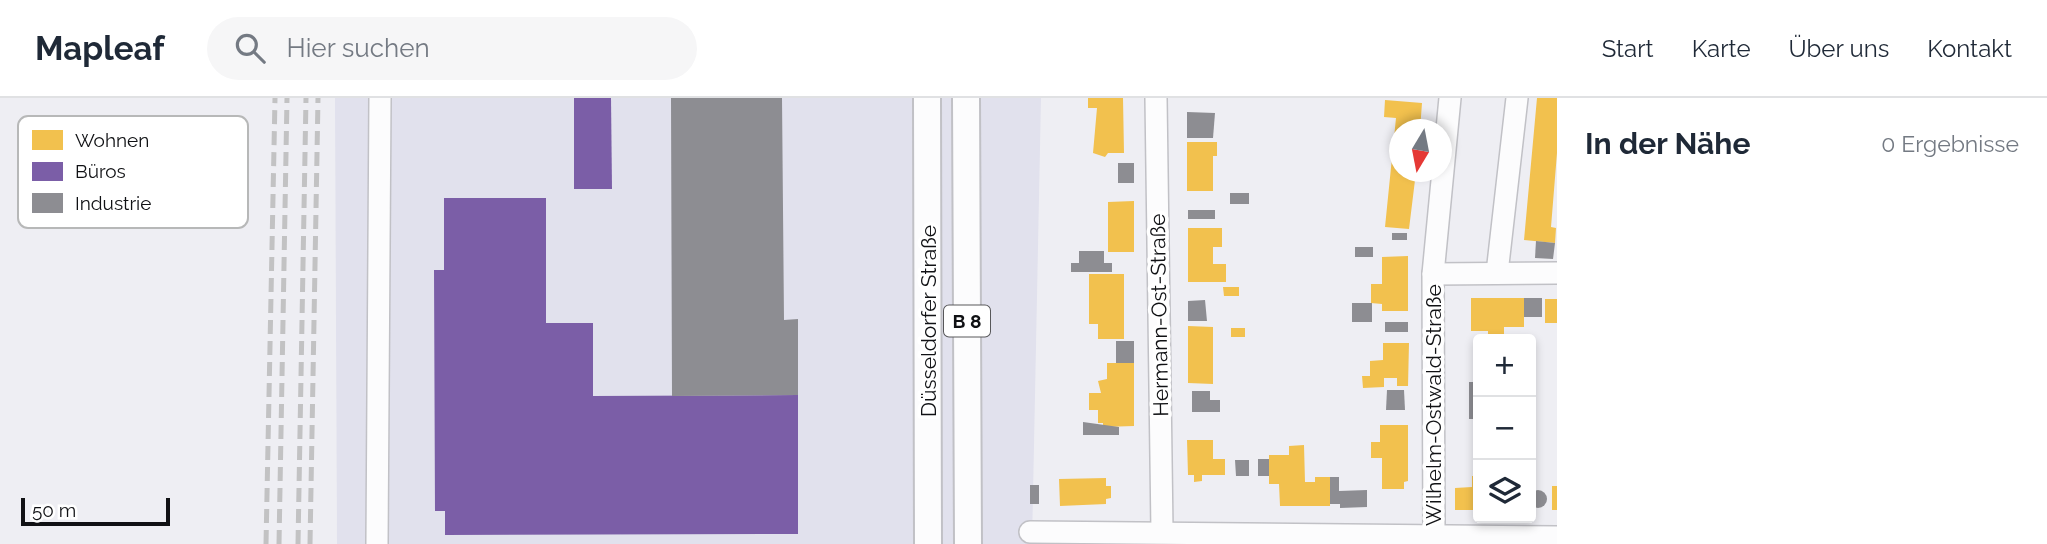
<!DOCTYPE html>
<html lang="de">
<meta charset="utf-8">
<style>
body{margin:0;font-family:Raleway,sans-serif;background:#f6f6f7;color:#1f2937}
.controls{position:absolute;right:21px;bottom:21px;display:grid;overflow:hidden;border-radius:7px;box-shadow:0 4px 10px #0003}
.controls button{width:63px;height:63px;display:grid;place-items:center;padding:0;border:0;border-bottom:2px solid #e0e1e3;background:#fff;color:#1f2937;font:35px sans-serif}
.compass{position:absolute;left:1389px;top:21px;width:63px;height:63px;border-radius:50%;background:#fff;box-shadow:0 4px 10px #0003;rotate:190deg}
.scale{position:absolute;left:21px;bottom:18px;width:149px;box-sizing:border-box;padding-left:7px;border:4px solid #101114;border-top:0;font-size:19px;line-height:24px;white-space:nowrap;color:#101114;-webkit-text-stroke:5px #fff;paint-order:stroke}
.list{margin:0;padding:0;list-style:none}
h2{display:flex;justify-content:space-between;align-items:center;height:91px;margin:0;padding:0 28px;font-size:30px}
h2 small{font-size:23px;font-weight:400;color:#747a83}
.icon{flex:none;width:38px;height:38px;fill:none;stroke:currentColor;stroke-width:2;stroke-linecap:round;stroke-linejoin:round}
.map{position:relative;flex:none;width:1557px;height:446px;overflow:hidden}
header{display:flex;align-items:center;gap:42px;box-sizing:border-box;height:98px;padding:0 35px;background:#fff;border-bottom:2px solid #e0e1e3}
header strong{font-size:33px}
nav{display:flex;gap:38px;margin-inline-start:auto;font-size:24px}
.search{width:490px;height:63px;background:#f6f6f7;display:flex;align-items:center;gap:18px;box-sizing:border-box;padding:0 24px;border-radius:38px;color:#747a83;font-size:26px}
main{display:flex}
aside{flex:1;background:#fff}
.map>svg:first-child{display:block}
</style>
<header>
<strong>Mapleaf</strong>
<div class="search"><svg class="icon" aria-label="search" viewBox="0 0 24 24"><circle cx="10" cy="10" r="6"/><path d="M15 15l6 6"/></svg>Hier suchen</div>
<nav><a>Start</a><a>Karte</a><a>Über uns</a><a>Kontakt</a></nav>
</header>
<main>
<div class="map">
<svg width="1557" height="446" viewBox="0 0 1557 446">
<rect width="100%" height="100%" fill="#eeeef3"/>
<!-- built -->
<polygon fill="#e1e1ed" points="335,0 1041,0 1032,446 337,446"/>
<!-- homes -->
<g fill="#f2c14e">
<polygon points="1088,0 1123,0 1124,55 1108,55 1105,59 1093,55 1097,10 1088,10"/>
<polygon points="1537,0 1557,0 1557,55 1551,129 1556,130 1555,145 1524,142"/>
<polygon points="1385,2 1422,5 1420,32 1399,32 1399,74 1416,74 1409,131 1385,129 1396,20 1384,19"/>
<polygon points="1187,44 1217,44 1217,58 1213,58 1213,93 1187,93"/>
<polygon points="1134,103 1134,154 1108,154 1108,104"/>
<polygon points="1188,130 1222,130 1222,149 1213,149 1213,166 1226,166 1226,184 1188,184"/>
<polygon points="1408,158 1408,213 1382,213 1382,206 1371,205 1371,186 1382,186 1382,159"/>
<polygon points="1089,176 1124,176 1124,241 1098,241 1098,226 1089,226"/>
<polygon points="1223,189 1239,189 1239,198 1224,198"/>
<polygon points="1471,200 1524,200 1524,229 1504,229 1504,240 1488,240 1488,233 1471,233"/>
<rect x="1545" y="201" width="12" height="24"/>
<polygon points="1188,228 1213,229 1213,286 1188,285"/>
<rect x="1231" y="230" width="14" height="9"/>
<polygon points="1383,245 1409,245 1408,288 1397,288 1397,280 1384,280 1384,289 1363,290 1362,278 1370,278 1370,263 1383,262"/>
<polygon points="1107,265 1134,265 1134,328 1103,329 1103,325 1098,325 1098,312 1089,312 1089,295 1101,295 1098,283 1107,281"/>
<polygon points="1380,327 1408,327 1408,383 1404,384 1404,391 1382,391 1382,360 1371,360 1371,344 1380,344"/>
<polygon points="1187,342 1213,342 1213,361 1225,361 1225,377 1202,377 1202,383 1194,384 1194,377 1188,377"/>
<polygon points="1304,347 1305,384 1315,384 1315,379 1330,379 1330,408 1280,408 1279,386 1269,386 1269,357 1289,357 1289,348"/>
<polygon points="1472,378 1478,378 1478,412 1455,412 1455,390 1472,389"/>
<polygon points="1106,380 1106,388 1111,388 1111,400 1106,401 1106,406 1060,408 1059,381"/>
<rect x="1552" y="388" width="5" height="24"/>
</g>
<!-- offices -->
<g fill="#7b5ea7">
<polygon points="574,0 611,0 612,91 574,91"/>
<polygon points="444,100 546,100 546,225 593,225 593,298 798,297 798,436 445,437 445,413 435,413 434,172 444,172"/>
</g>
<!-- industry -->
<g fill="#8d8d92">
<polygon points="671,0 782,0 784,222 798,221 798,297 672,298"/>
<polygon points="1187,14 1215,15 1213,40 1187,40"/>
<rect x="1118" y="65" width="16" height="20"/>
<rect x="1230" y="95" width="19" height="11"/>
<rect x="1188" y="112" width="27" height="9"/>
<rect x="1392" y="135" width="15" height="7"/>
<polygon points="1536,143 1555,145 1553,161 1535,160"/>
<rect x="1355" y="149" width="18" height="10"/>
<polygon points="1079,153 1104,153 1104,165 1112,165 1112,174 1071,174 1071,165 1079,165"/>
<rect x="1524" y="200" width="18" height="19"/>
<polygon points="1205,202 1207,223 1188,223 1188,203"/>
<rect x="1352" y="205" width="20" height="19"/>
<rect x="1385" y="224" width="23" height="10"/>
<rect x="1116" y="243" width="18" height="22"/>
<rect x="1469" y="284" width="9" height="37"/>
<polygon points="1387,292 1404,292 1405,312 1386,312"/>
<polygon points="1192,293 1210,293 1210,302 1220,302 1220,314 1192,314"/>
<polygon points="1083,324 1119,329 1119,337 1083,337"/>
<rect x="1258" y="361" width="11" height="17"/>
<polygon points="1235,362 1249,362 1249,378 1236,378"/>
<polygon points="1330,379 1339,379 1339,393 1367,392 1367,409 1340,410 1340,406 1330,406"/>
<rect x="1030" y="387" width="9" height="19"/>
<circle cx="1538" cy="401" r="9"/>
</g>
<g fill="none" stroke-linecap="round" stroke-linejoin="round">
<!-- minor casing -->
<g stroke="#c1c1c6" stroke-width="24">
<g id="minor">
<polyline points="1156,0 1162,433"/>
<polyline points="1497,175 1517,0"/>
<polyline points="1433,176 1557,175"/>
<polyline points="1030,434 1557,439"/>
<polyline points="1434,439 1433,176 1450,0"/>
<polyline points="377,446 380,0"/>
</g>
</g>
<!-- major casing -->
<g stroke="#c1c1c6" stroke-width="30">
<g id="major">
<polyline points="927,0 928,446"/>
<polyline points="966,0 968,446"/>
</g>
</g>
<!-- minor -->
<use href="#minor" stroke="#fcfcfd" stroke-width="21"/>
<!-- major -->
<use href="#major" stroke="#fcfcfd" stroke-width="26"/>
<!-- rail -->
<g stroke="#c2c2c3" stroke-width="5" stroke-dasharray="14 7" stroke-linecap="butt">
<polyline points="266,446 275,0"/>
<polyline points="279,446 287,0"/>
<polyline points="298,446 306,0"/>
<polyline points="310,446 318,0"/>
</g>
</g>
<g text-anchor="middle" dominant-baseline="central" stroke-width="7" stroke-linejoin="round" paint-order="stroke">
<!-- shield labels -->
<rect fill="#fff" stroke="#58585a" stroke-width="2" x="944" y="207.5" width="46" height="31" rx="5"/>
<g font-size="19" font-weight="bold" fill="#101114">
<text x="967" y="223">B 8</text>
</g>
<!-- street labels -->
<g font-size="21" fill="#101114" stroke="#fff">
<text transform="translate(1159 217) rotate(-91)">Hermann-Ost-Straße</text>
<text transform="translate(928 223) rotate(-90)">Düsseldorfer Straße</text>
<text transform="translate(1433 307) rotate(-90)">Wilhelm-Ostwald-Straße</text>
</g>
</g>
<!-- legend -->
<rect x="18" y="18" width="230" height="112" rx="10" fill="#fff" stroke="#b7b8b8" stroke-width="2"/>
<rect x="32" y="32" width="31" height="20" fill="#f2c14e"/>
<rect x="32" y="64" width="31" height="19" fill="#7b5ea7"/>
<rect x="32" y="95" width="31" height="20" fill="#8d8d92"/>
<g font-size="19" fill="#101114">
<text x="75" y="49">Wohnen</text>
<text x="75" y="80">Büros</text>
<text x="75" y="112">Industrie</text>
</g>
</svg>
<div class="controls">
<button>+</button>
<button>−</button>
<button><svg class="icon" aria-label="layers" viewBox="0 0 24 24"><path d="M12 4l9 5-9 5-9-5zM3 14l9 5 9-5"/></svg></button>
</div>
<svg class="compass" viewBox="-18 -18 36 36"><path d="M0-13l5 13h-10z" fill="#e53935"/><path d="M0 13l5-13h-10z" fill="#747a83"/></svg>
<div class="scale">50 m</div>
</div>
<aside>
<h2>In der Nähe<small>0 Ergebnisse</small></h2>
<ul class="list">
</ul>
</aside>
</main>
